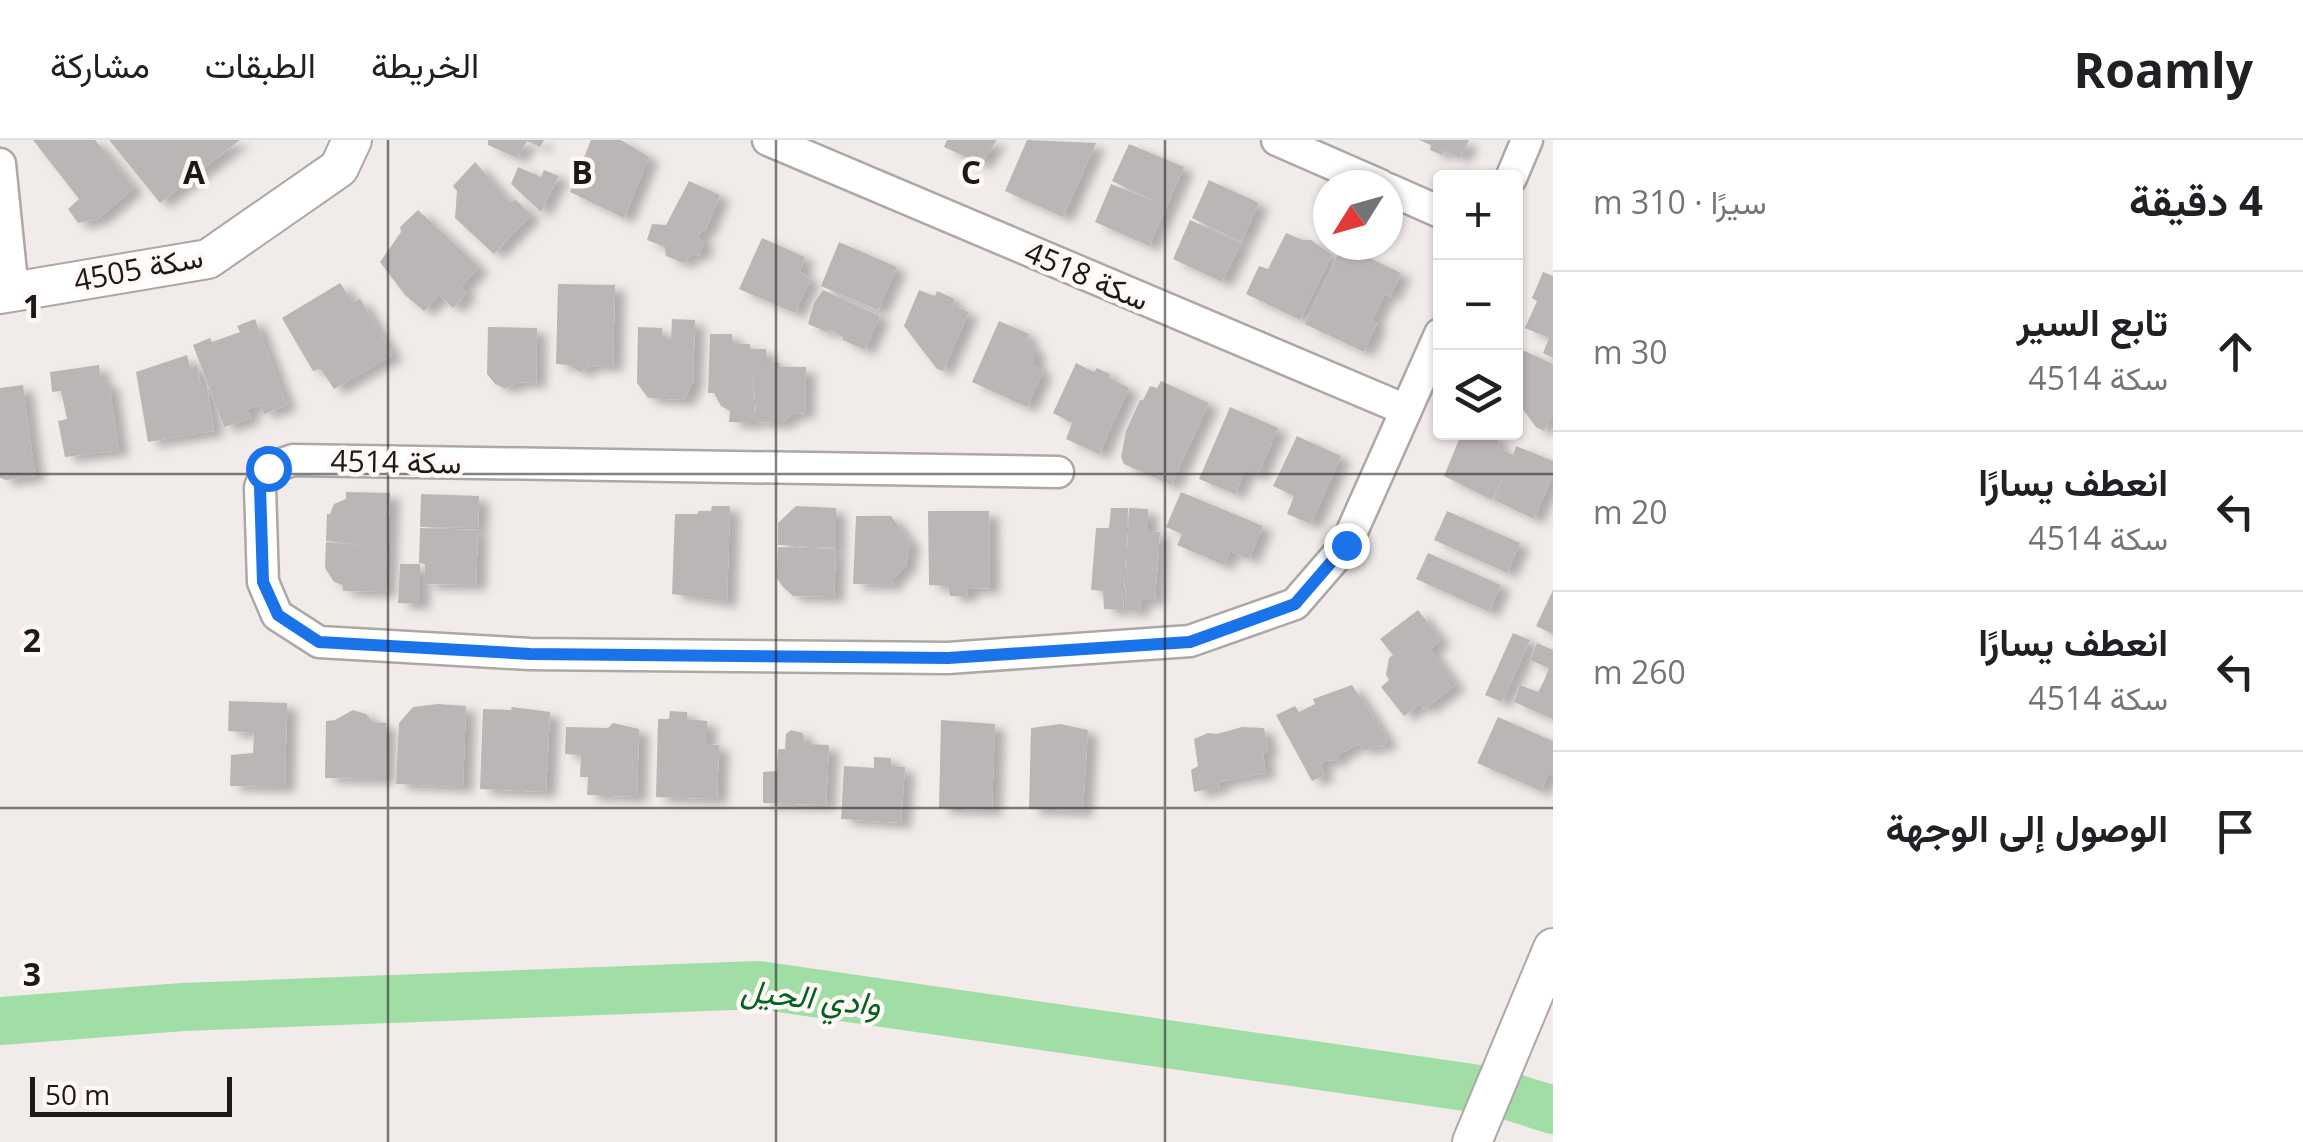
<!DOCTYPE html>
<html lang="ar">
<meta charset="utf-8">
<style>
body{margin:0;font-family:"Open Sans",Vazirmatn,sans-serif;background:#f6f6f6;color:#202124;direction:rtl}
.controls{position:absolute;right:30px;top:30px;display:grid;overflow:hidden;border-radius:10px;box-shadow:0 2px 8px #0004}
.controls button{width:90px;height:90px;display:grid;place-items:center;padding:0;border:0;border-bottom:2px solid #e0e0e0;background:#fff;color:#202124;font:50px sans-serif}
.compass{position:absolute;left:1313px;top:30px;width:90px;height:90px;border-radius:50%;background:#fff;box-shadow:0 2px 8px #0004;rotate:233deg}
.scale{position:absolute;left:30px;bottom:25px;width:202px;box-sizing:border-box;padding-left:10px;border:5px solid #1c1919;border-top:0;font-size:28px;line-height:35px;white-space:nowrap;color:#1c1919;-webkit-text-stroke:8px #fff8f7;paint-order:stroke}
.stop{position:absolute;width:30px;height:30px;margin:-22px;border:8px solid #1a73e8;border-radius:50%;background:#fff}
.stop.end{background:#1a73e8;border-color:#fff;box-shadow:0 2px 10px #0008}
.list{margin:0;padding:0;list-style:none}
h2{display:flex;justify-content:space-between;align-items:center;height:130px;margin:0;padding:0 40px;font-size:42px}
h2 small{font-size:32px;font-weight:400;color:#757577}
.list li{display:grid;grid-template-columns:65px 1fr auto;gap:30px;align-items:center;box-sizing:border-box;height:160px;padding:0 40px;border-top:2px solid #e0e0e0}
.list b{display:block;font-size:38px;white-space:nowrap}
.list p{margin:0;font-size:32px;white-space:nowrap;color:#757577}
.list em{font-size:32px;font-style:normal;color:#757577}
.icon{flex:none;width:55px;height:55px;fill:none;stroke:currentColor;stroke-width:2;stroke-linecap:round;stroke-linejoin:round}
.map{position:relative;flex:none;width:1553px;height:1002px;overflow:hidden;direction:ltr}
header{display:flex;align-items:center;gap:60px;box-sizing:border-box;height:140px;padding:0 50px;background:#fff;border-bottom:2px solid #e0e0e0}
header strong{font-size:48px}
nav{display:flex;gap:55px;margin-inline-start:auto;font-size:35px}
main{display:flex}
aside{flex:1;background:#fff}
.map>svg:first-child{display:block}
</style>
<header>
<strong>Roamly</strong>
<nav><a>الخريطة</a><a>الطبقات</a><a>مشاركة</a></nav>
</header>
<main>
<aside>
<h2>4 دقيقة<small>سيرًا · 310 m</small></h2>
<ul class="list">
<li><svg class="icon" aria-label="ahead" viewBox="0 0 24 24"><path d="M12 20V5M6 11l6-6 6 6"/></svg><div><b>تابع السير</b><p>سكة 4514</p></div><em>30 m</em></li>
<li><svg class="icon" aria-label="left" viewBox="0 0 24 24"><path d="M17 20v-9H6M10 6l-5 5 5 5"/></svg><div><b>انعطف يسارًا</b><p>سكة 4514</p></div><em>20 m</em></li>
<li><svg class="icon" aria-label="left" viewBox="0 0 24 24"><path d="M17 20v-9H6M10 6l-5 5 5 5"/></svg><div><b>انعطف يسارًا</b><p>سكة 4514</p></div><em>260 m</em></li>
<li><svg class="icon" aria-label="arrive" viewBox="0 0 24 24"><path d="M6 21V4h12l-3 4 3 4H6"/></svg><div><b>الوصول إلى الوجهة</b></div></li>
</ul>
</aside>
<div class="map">
<svg width="1553" height="1002" viewBox="0 0 1553 1002">
<defs>
<filter id="shadow"><feDropShadow dx="10" dy="5.5" stdDeviation="5" flood-color="#0004"/></filter>
</defs>
<rect width="100%" height="100%" fill="#f1ebea"/>
<g fill="none" stroke-linecap="round" stroke-linejoin="round">
<!-- river -->
<polyline stroke="#a0dea6" stroke-width="48" points="0,881 183,867 758,845 1493,951 1553,970"/>
</g>
<!-- building -->
<g fill="#bcb5b5" filter="url(#shadow)">
<polygon points="33,0 95,0 134,48 98,79 78,83 68,69 79,59"/>
<polygon points="109,0 240,0 160,63"/>
<polygon points="488,0 544,0 540,7 527,1 517,18 488,5"/>
<polygon points="591,0 621,0 649,17 624,78 570,52"/>
<polygon points="947,0 997,0 981,24 944,7"/>
<polygon points="1027,0 1096,3 1063,77 1005,51"/>
<polygon points="1419,0 1469,0 1460,18 1445,11 1442,15 1430,10 1431,5"/>
<polygon points="1129,4 1184,27 1149,106 1095,82 1111,44 1158,63 1112,41"/>
<polygon points="475,22 510,62 516,60 531,75 494,114 455,78 457,51 453,46"/>
<polygon points="518,27 541,37 544,30 559,36 541,72 511,44"/>
<polygon points="1209,40 1259,63 1241,102 1192,78"/>
<polygon points="689,41 720,55 706,89 698,95 700,100 705,100 699,116 692,114 684,123 666,116 665,107 647,100 652,84 666,85"/>
<polygon points="418,70 479,127 461,147 467,153 453,168 439,155 424,171 405,155 380,122 401,92 400,87"/>
<polygon points="1190,80 1241,103 1222,142 1173,119"/>
<polygon points="1286,93 1303,100 1311,100 1332,115 1300,180 1246,154 1259,126 1268,129"/>
<polygon points="762,98 805,117 800,131 810,140 795,173 739,149"/>
<polygon points="839,102 897,127 878,170 821,146"/>
<polygon points="1342,105 1401,133 1390,157 1385,154 1372,181 1377,183 1364,212 1305,184"/>
<polygon points="1543,132 1553,136 1553,218 1543,213 1549,198 1525,188 1537,161 1532,158"/>
<polygon points="340,143 353,162 360,159 393,215 334,249 321,229 313,231 282,178"/>
<polygon points="558,144 615,145 613,226 591,225 580,232 569,225 556,224"/>
<polygon points="823,150 880,176 865,210 843,200 843,197 831,190 827,192 808,184 814,163"/>
<polygon points="919,150 935,156 937,151 955,159 952,165 969,172 943,231 937,229 904,186"/>
<polygon points="255,179 287,265 264,274 260,265 247,269 251,278 224,287 193,205 210,198 212,202 240,192 237,186"/>
<polygon points="672,179 695,180 693,242 684,260 648,258 637,243 638,187 662,188 663,199 671,199"/>
<polygon points="999,181 1029,194 1026,202 1035,209 1035,226 1043,231 1027,267 972,242"/>
<polygon points="488,187 537,188 536,243 519,242 505,248 495,244 487,234"/>
<polygon points="710,194 732,194 733,204 750,204 750,209 766,209 767,221 779,222 780,227 806,227 805,273 793,274 781,283 757,282 752,228 755,283 729,282 730,271 721,266 714,253 708,253"/>
<polygon points="1518,208 1553,224 1553,272 1544,291 1536,287 1516,260"/>
<polygon points="187,215 190,227 197,226 201,246 207,246 214,291 148,302 136,232"/>
<polygon points="1076,223 1094,232 1097,228 1110,234 1109,238 1129,248 1099,314 1066,299 1072,283 1053,273"/>
<polygon points="99,225 101,241 109,243 119,310 65,317 58,281 67,279 61,251 52,252 50,232"/>
<polygon points="1161,241 1209,263 1171,345 1124,324 1121,317 1126,291 1140,260 1143,260 1150,246 1157,248"/>
<polygon points="23,245 35,336 6,340 0,338 0,248"/>
<polygon points="1230,267 1278,288 1258,335 1245,331 1235,354 1199,339"/>
<polygon points="1462,292 1483,292 1499,299 1497,307 1513,315 1516,306 1553,321 1553,335 1534,379 1494,360 1506,332 1492,360 1444,336"/>
<polygon points="1297,296 1341,316 1311,384 1287,374 1294,356 1273,346"/>
<polygon points="346,352 390,353 386,452 343,451 343,445 334,442 325,428 326,402 370,406 326,401 327,374 330,374 334,364 346,359"/>
<polygon points="1181,352 1263,386 1249,419 1230,411 1224,425 1177,405 1182,394 1166,387"/>
<polygon points="421,354 479,356 478,388 420,387"/>
<polygon points="712,366 730,366 727,462 672,454 675,374 698,374 698,371 711,371"/>
<polygon points="796,366 836,368 836,408 778,405 778,383"/>
<polygon points="1111,368 1128,368 1123,470 1104,469 1103,451 1091,450 1096,388 1109,388"/>
<polygon points="1129,368 1148,369 1148,391 1160,392 1155,460 1141,460 1139,471 1125,470"/>
<polygon points="928,371 989,371 990,448 968,449 967,456 950,456 948,446 929,445"/>
<polygon points="1447,371 1520,403 1507,433 1434,400"/>
<polygon points="856,376 891,376 910,402 906,426 893,439 892,445 853,444"/>
<polygon points="420,388 478,390 476,445 425,444 425,424 419,423"/>
<polygon points="778,407 836,409 834,457 793,456 782,446 777,438"/>
<polygon points="1428,413 1501,445 1489,472 1416,439"/>
<polygon points="400,424 420,424 420,464 398,463"/>
<polygon points="1553,450 1553,494 1536,486"/>
<polygon points="1418,470 1441,500 1430,509 1456,545 1424,569 1420,564 1404,576 1381,547 1389,540 1386,535 1389,518 1393,515 1380,499"/>
<polygon points="1513,493 1530,500 1502,562 1485,555"/>
<polygon points="1537,503 1553,510 1553,579 1514,562 1520,545 1538,552 1544,541 1549,528 1530,520"/>
<polygon points="1352,545 1387,599 1384,606 1370,607 1365,611 1358,604 1340,614 1336,621 1328,620 1320,624 1325,635 1312,641 1276,575 1295,566 1299,572 1315,564 1313,559"/>
<polygon points="229,561 287,563 285,647 230,646 231,615 253,613 254,593 228,591"/>
<polygon points="438,564 466,566 463,647 396,644 399,583 413,567"/>
<polygon points="512,567 550,572 546,652 480,649 483,569 511,570"/>
<polygon points="353,570 366,574 373,582 386,583 385,639 325,638 326,581 335,580"/>
<polygon points="670,571 687,572 687,579 707,581 707,604 719,605 717,659 656,657 658,579 669,579"/>
<polygon points="1498,577 1553,601 1553,633 1548,635 1541,651 1477,623"/>
<polygon points="941,580 995,584 992,670 939,668"/>
<polygon points="613,583 639,589 637,657 587,655 588,637 580,637 581,615 565,614 566,587 608,588"/>
<polygon points="1060,584 1088,590 1083,671 1029,669 1031,588"/>
<polygon points="1242,587 1264,588 1268,611 1263,614 1266,633 1219,642 1220,647 1194,652 1191,630 1198,626 1194,599 1208,593 1217,594"/>
<polygon points="791,590 803,593 805,604 829,605 826,665 763,663 763,632 777,631 778,609 785,609 786,594"/>
<polygon points="874,617 891,618 891,626 905,627 901,683 841,679 844,626 874,628"/>
</g>
<g fill="none" stroke-linecap="round" stroke-linejoin="round">
<!-- minor casing -->
<g stroke="#ada7a6" stroke-width="35">
<g id="minor">
<polyline points="768,0 1406,270"/>
<polyline points="1277,0 1380,45"/>
<polyline points="0,24 13,152"/>
<polyline points="1511,38 1527,0"/>
<polyline points="1388,49 1440,72"/>
<polyline points="1058,332 293,320 268,329 260,347 263,442 277,475 319,502 530,514 948,518 1190,501 1295,464 1346,405 1440,194"/>
</g>
</g>
<!-- tertiary casing -->
<g stroke="#ada7a6" stroke-width="42">
<g id="tertiary">
<polyline points="0,154 208,119 339,28 352,0"/>
<polyline points="1472,1002 1553,808"/>
</g>
</g>
<!-- minor -->
<use href="#minor" stroke="#fff" stroke-width="30"/>
<!-- tertiary -->
<use href="#tertiary" stroke="#fff" stroke-width="38"/>
</g>
<g fill="none" stroke-linecap="round" stroke-linejoin="round">
<!-- route -->
<polyline stroke="#1a73e8" stroke-width="12" points="268,328 260,347 263,442 278,475 319,502 530,514 948,518 1190,502 1295,464 1346,405"/>
</g>
<!-- grid -->
<path fill="none" stroke="#1c1919" stroke-width="2.5" stroke-opacity="0.55" d="M388,0V1002M776,0V1002M1165,0V1002M0,334H1553M0,668H1553"/>
<g text-anchor="middle" dominant-baseline="central" stroke-width="9" stroke-linejoin="round" paint-order="stroke">
<!-- street labels -->
<g font-size="30" fill="#1c1919" stroke="#fff8f7">
<text transform="translate(138 128) rotate(-11)">سكة 4505</text>
<text transform="translate(1087 135) rotate(23)">سكة 4518</text>
<text transform="translate(396 321) rotate(1)">سكة 4514</text>
</g>
<!-- water labels -->
<g font-size="32" font-style="italic" fill="#00631f" stroke="#fff8f7">
<text transform="translate(811 856) rotate(6)">وادي الحيل</text>
</g>
</g>
<g font-size="32" text-anchor="middle" font-weight="bold" fill="#1c1919" stroke="#fff8f7" stroke-width="9" stroke-linejoin="round" paint-order="stroke">
<text x="194" y="44">A</text>
<text x="582" y="44">B</text>
<text x="971" y="44">C</text>
<text x="32" y="178">1</text>
<text x="32" y="512">2</text>
<text x="32" y="846">3</text>
</g>
</svg>
<div class="controls">
<button>+</button>
<button>−</button>
<button><svg class="icon" aria-label="layers" viewBox="0 0 24 24"><path d="M12 4l9 5-9 5-9-5zM3 14l9 5 9-5"/></svg></button>
</div>
<svg class="compass" viewBox="-18 -18 36 36"><path d="M0-13l5 13h-10z" fill="#e53935"/><path d="M0 13l5-13h-10z" fill="#757577"/></svg>
<div class="scale">50 m</div>
<div class="stop" style="left:268px;top:328px"></div>
<div class="stop end" style="left:1346px;top:405px"></div>
</div>
</main>
